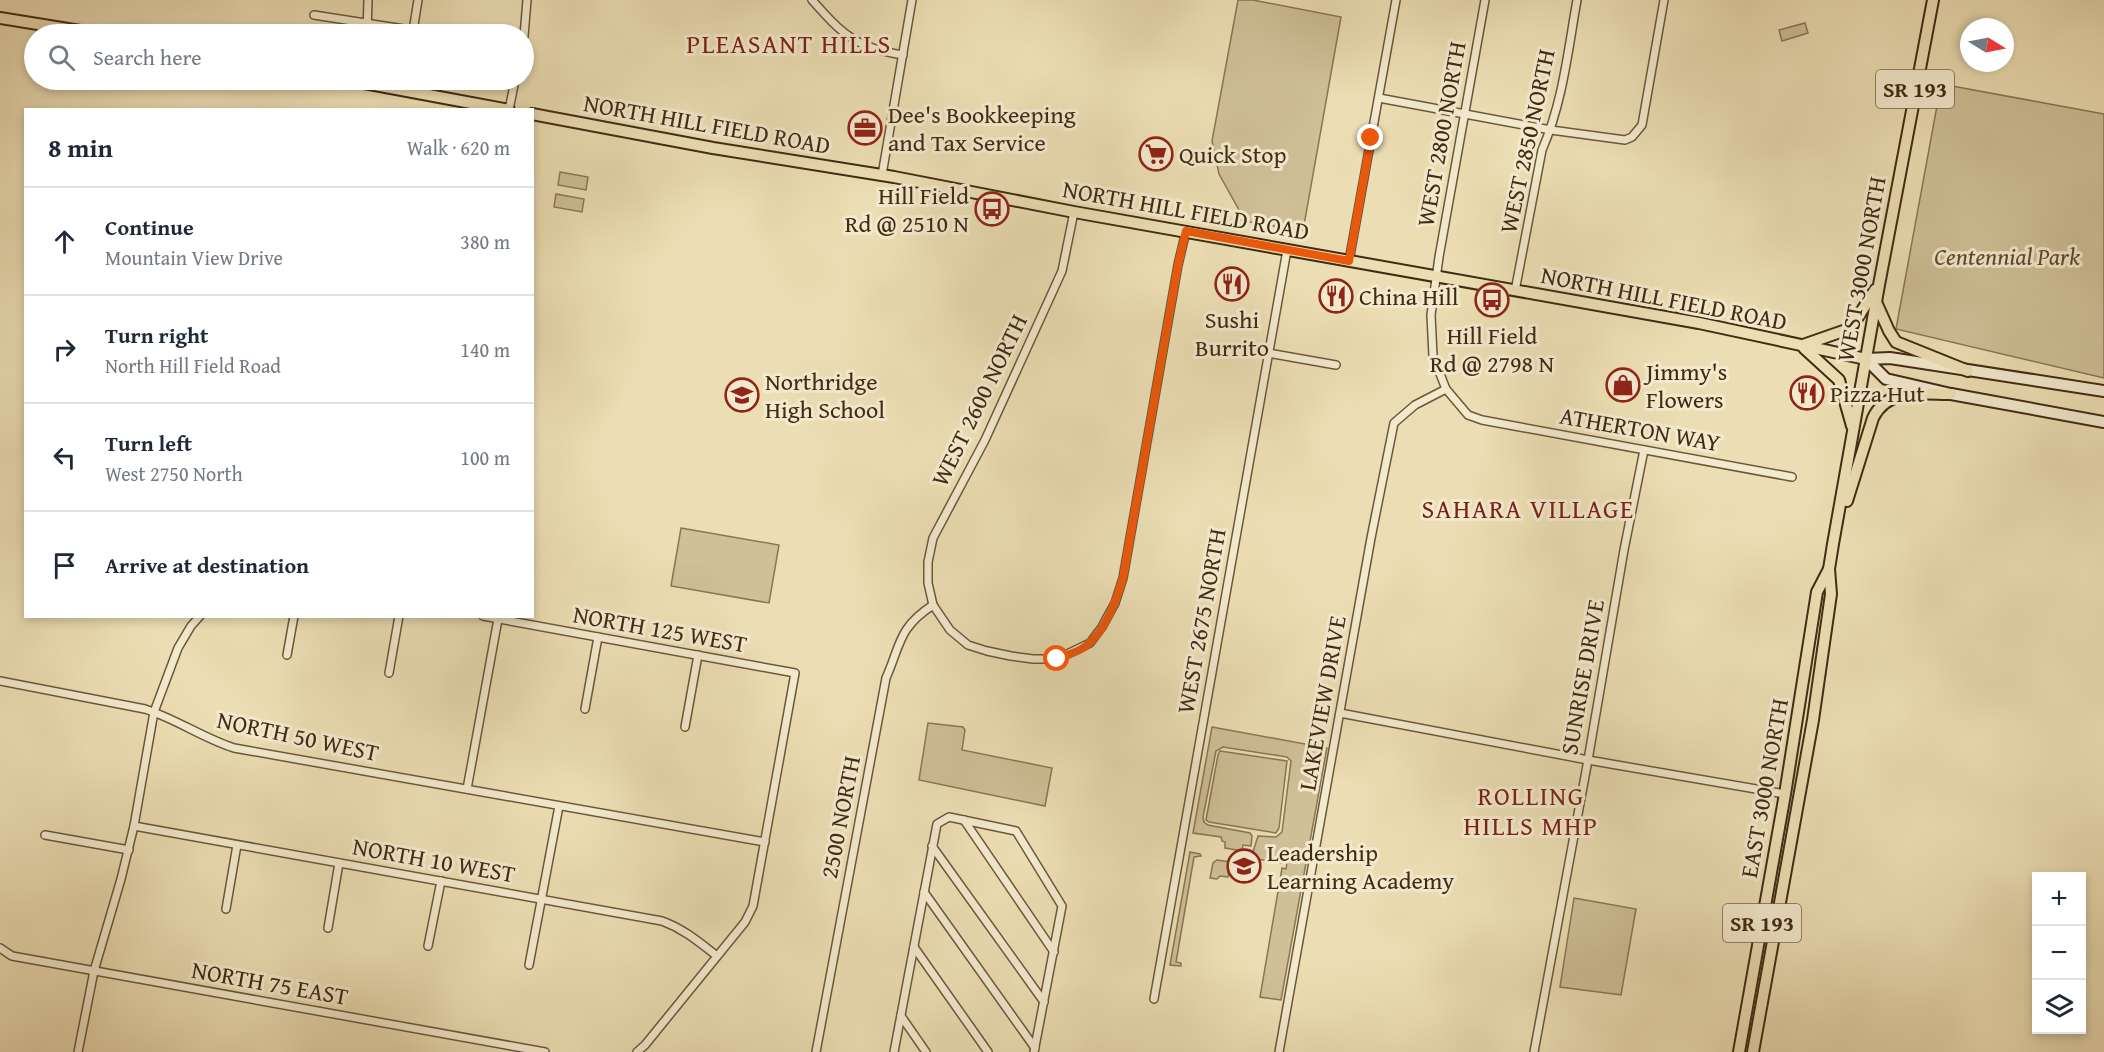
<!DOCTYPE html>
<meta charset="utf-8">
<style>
body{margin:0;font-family:"Gentium Book Plus",serif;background:#f2f2f3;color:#1f2937}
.controls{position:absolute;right:18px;bottom:18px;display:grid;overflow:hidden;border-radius:0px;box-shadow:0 3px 9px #0003}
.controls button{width:54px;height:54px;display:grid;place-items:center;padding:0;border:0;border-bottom:2px solid #e0e1e3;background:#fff;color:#1f2937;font:30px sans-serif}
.compass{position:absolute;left:1960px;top:18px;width:54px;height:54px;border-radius:50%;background:#fff;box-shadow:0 3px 9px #0003;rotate:100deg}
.stop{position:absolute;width:18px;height:18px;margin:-14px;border:4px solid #ea580c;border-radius:50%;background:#fff}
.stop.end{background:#ea580c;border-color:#fff;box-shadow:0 2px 6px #0008}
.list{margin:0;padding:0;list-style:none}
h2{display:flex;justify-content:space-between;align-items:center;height:78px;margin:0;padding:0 24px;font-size:26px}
h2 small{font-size:20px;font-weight:400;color:#747a83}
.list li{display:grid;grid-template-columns:39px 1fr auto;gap:18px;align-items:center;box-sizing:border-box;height:108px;padding:0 24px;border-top:2px solid #e0e1e3}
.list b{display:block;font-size:22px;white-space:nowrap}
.list p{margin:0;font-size:20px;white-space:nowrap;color:#747a83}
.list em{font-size:20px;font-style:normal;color:#747a83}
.icon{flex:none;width:33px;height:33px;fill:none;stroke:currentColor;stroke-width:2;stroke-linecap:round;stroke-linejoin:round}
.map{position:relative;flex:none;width:2104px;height:1052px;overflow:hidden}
.search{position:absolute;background:#fff;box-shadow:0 3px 9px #0003;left:24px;top:24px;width:510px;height:66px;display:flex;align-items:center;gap:15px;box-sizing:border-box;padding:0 21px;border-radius:33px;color:#747a83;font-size:22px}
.panel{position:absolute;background:#fff;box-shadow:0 3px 9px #0003;left:24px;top:108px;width:510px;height:510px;border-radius:0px}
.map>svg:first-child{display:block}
</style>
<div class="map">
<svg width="2104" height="1052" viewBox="0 0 2104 1052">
<rect width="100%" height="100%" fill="#ecdeb4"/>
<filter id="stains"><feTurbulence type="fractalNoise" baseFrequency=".00333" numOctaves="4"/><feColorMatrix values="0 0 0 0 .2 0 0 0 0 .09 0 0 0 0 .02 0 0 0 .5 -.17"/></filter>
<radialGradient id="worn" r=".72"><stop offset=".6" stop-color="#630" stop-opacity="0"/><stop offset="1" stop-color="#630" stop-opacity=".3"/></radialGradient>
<!-- green -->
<g fill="#cfc098" stroke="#887655" stroke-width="1.5">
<polygon points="1238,0 1253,0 1341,17 1303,231 1238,220 1239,210 1219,174 1212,141"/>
<polygon points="1805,23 1808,33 1782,41 1779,30"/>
<polygon points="1941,84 2104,114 2104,378 1896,329"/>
<polygon points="560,172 588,177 586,190 558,185"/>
<polygon points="556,194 584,199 582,212 554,207"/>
<polygon points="681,528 779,545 769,603 671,586"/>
<polygon points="928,723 963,727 965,730 962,750 1052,768 1045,806 919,780"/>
<polygon points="1212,727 1327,748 1281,1000 1260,997 1282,868 1286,869 1287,862 1283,860 1284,852 1282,863 1251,858 1258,836 1276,837 1282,832 1291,761 1287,757 1223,747 1216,751 1203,817 1204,822 1208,825 1250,833 1252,836 1251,846 1243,845 1242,851 1225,848 1225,842 1222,841 1221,837 1193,833"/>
<polygon points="1220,751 1287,761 1279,828 1276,833 1209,822 1206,820 1218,755"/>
<polygon points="1190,852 1200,854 1201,856 1194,857 1176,962 1181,963 1181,966 1170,965"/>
<polygon points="1217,860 1244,864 1243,872 1229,869 1228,877 1220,876 1217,879 1210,878 1213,863"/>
<polygon points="1574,898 1636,909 1621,995 1560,987"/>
</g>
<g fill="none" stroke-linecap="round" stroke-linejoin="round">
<!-- minor casing -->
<g stroke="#6b583a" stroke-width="10">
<g id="minor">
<path d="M812,0C842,34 856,48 903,55"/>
<polyline points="1485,0 1439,257 1431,315 1433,356 1446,389 1468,415 1482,420 1792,477"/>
<polyline points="314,15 436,34"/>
<polyline points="413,31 418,0"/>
<polyline points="367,34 368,0"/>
<polyline points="524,36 527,0"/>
<polyline points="1379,98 1551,130 1625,140 1632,137 1642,125 1664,0"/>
<polyline points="509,110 515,80"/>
<polyline points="882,175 912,0"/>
<polyline points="1074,212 1062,271 985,440 933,538 928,562 928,583 933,605 950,630 968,645 987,651 1011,656 1033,659 1057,659 1090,643 1102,627 1115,603 1123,578 1178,265 1186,231"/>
<polyline points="1349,261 1396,0"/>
<path d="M1515,291L1542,150C1563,102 1568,50 1577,0"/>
<polyline points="1268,353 1336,365"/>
<polyline points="483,616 795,673 753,906 745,922 645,1045 637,1052"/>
<polyline points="287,655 294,616"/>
<polyline points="389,673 399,616"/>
<path d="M0,681L145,709C176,719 203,738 234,748L765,842"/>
<polyline points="585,709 598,637"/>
<polyline points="1340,713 1588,760 1785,794"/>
<polyline points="685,727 698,655"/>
<polyline points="467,789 498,619"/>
<polyline points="964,820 1054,952"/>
<path d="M134,826L662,921C684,929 699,942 717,956"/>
<polyline points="45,835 129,850"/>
<polyline points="932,846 1044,1002"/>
<polyline points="924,892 1035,1048"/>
<polyline points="226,909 237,845"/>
<polyline points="328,928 339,863"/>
<polyline points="428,946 441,881"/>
<polyline points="914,947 988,1052"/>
<polyline points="0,948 12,956 545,1052"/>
<polyline points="529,965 559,806"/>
<polyline points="1154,999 1287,250"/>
<polyline points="901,1016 926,1052"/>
<polyline points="78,1052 94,971 121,879 134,826 154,712 178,648 191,626 200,616"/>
<path d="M816,1052L886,678C901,644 898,628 933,605"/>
<polyline points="894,1052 937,824 949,817 1016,831 1062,906 1034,1052"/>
<polyline points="1279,1052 1371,538 1394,423 1415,405 1446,389"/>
<polyline points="1534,1052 1588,760 1624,550 1644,450"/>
</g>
</g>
<!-- secondary casing -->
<g stroke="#402b12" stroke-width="14">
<g id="secondary">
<polyline points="1866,359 1886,379 1951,394 2104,422"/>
<polyline points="1866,359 1890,358 2104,391"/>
</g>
</g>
<!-- primary casing -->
<g stroke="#402b12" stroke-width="14">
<g id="primary">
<polyline points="0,18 99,34"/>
<polyline points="348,80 509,110"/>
<polyline points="532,114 713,148 894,177 1074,212 1699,323 1866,359"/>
<polyline points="1876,302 1889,331 1896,342 1968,371"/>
<polyline points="1803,345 1846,330 1856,320 1875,290"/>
<polyline points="1804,348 1839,380 1852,426"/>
<path d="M1847,501L1873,418C1888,387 1923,394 1951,394"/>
<polyline points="1739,1052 1785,794 1817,592 1829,569"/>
<polyline points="1753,1052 1813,720 1831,594 1829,569 1833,544 1879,285 1933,0"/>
</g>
</g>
<!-- minor -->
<use href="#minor" stroke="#f3eace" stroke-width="7"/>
<!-- secondary -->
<use href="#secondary" stroke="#f3eace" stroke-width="10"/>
<!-- primary -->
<use href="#primary" stroke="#ecdeb4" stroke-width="10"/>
</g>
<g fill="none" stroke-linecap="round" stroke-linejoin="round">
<!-- route -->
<path stroke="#ea580c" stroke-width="8" d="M1057,659C1066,655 1080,652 1087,645C1106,630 1116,601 1123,578L1178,265L1186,231L1349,261L1371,138"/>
</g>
<!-- icons -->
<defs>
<g id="office-ring" transform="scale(1.725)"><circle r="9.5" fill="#f3eace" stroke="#8f2418" stroke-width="1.5"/><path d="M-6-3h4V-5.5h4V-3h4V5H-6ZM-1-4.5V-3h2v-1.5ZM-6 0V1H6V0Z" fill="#8f2418"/></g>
<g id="supermarket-ring" transform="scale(1.725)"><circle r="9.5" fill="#f3eace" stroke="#8f2418" stroke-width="1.5"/><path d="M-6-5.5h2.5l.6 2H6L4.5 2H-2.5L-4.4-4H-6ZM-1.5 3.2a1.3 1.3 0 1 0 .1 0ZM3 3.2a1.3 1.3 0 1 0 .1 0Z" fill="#8f2418"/></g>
<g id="bus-ring" transform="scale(1.725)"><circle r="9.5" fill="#f3eace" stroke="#8f2418" stroke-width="1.5"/><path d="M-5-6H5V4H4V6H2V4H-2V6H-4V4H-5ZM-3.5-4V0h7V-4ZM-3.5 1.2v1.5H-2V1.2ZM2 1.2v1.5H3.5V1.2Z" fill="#8f2418"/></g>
<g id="restaurant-ring" transform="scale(1.725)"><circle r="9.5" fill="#f3eace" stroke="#8f2418" stroke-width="1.5"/><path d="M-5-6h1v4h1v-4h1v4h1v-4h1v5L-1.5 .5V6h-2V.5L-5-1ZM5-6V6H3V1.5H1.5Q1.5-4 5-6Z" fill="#8f2418"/></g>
<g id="shop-ring" transform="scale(1.725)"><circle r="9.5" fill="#f3eace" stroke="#8f2418" stroke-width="1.5"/><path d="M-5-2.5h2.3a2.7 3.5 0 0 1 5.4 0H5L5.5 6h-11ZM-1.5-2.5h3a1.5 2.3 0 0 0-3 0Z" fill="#8f2418"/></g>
<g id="school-ring" transform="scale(1.725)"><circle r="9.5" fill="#f3eace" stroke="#8f2418" stroke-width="1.5"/><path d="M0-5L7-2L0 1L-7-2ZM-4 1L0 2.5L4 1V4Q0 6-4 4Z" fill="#8f2418"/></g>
</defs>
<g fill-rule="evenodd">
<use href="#office-ring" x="865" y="128"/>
<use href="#supermarket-ring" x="1156" y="154"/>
<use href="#bus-ring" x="992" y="209"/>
<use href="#restaurant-ring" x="1232" y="284"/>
<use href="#restaurant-ring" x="1336" y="296"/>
<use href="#bus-ring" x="1492" y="300"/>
<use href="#shop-ring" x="1623" y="385"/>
<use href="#restaurant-ring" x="1807" y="393"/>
<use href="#school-ring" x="742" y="395"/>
<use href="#school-ring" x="1244" y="866"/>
</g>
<g text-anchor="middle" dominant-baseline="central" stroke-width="6" stroke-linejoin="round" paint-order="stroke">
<!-- shield labels -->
<g fill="#f3eace" stroke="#76644a" stroke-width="1.5">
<rect x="1876" y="70" width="78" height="38" rx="4.5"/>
<rect x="1723" y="904" width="78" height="38" rx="4.5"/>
</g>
<g font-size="22" font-weight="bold" fill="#402b12">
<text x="1915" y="89">SR 193</text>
<text x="1762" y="923">SR 193</text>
</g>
<!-- poi labels -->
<g font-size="24" fill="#402b12" stroke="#f3eace" text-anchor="start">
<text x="888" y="114">Dee's Bookkeeping<tspan x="888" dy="28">and Tax Service</tspan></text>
<text x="1179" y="154">Quick Stop</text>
<text x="969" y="195" text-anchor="end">Hill Field<tspan x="969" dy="28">Rd @ 2510 N</tspan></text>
<text x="1359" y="296">China Hill</text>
<text x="1232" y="319" text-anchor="middle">Sushi<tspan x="1232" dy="28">Burrito</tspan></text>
<text x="1492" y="335" text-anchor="middle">Hill Field<tspan x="1492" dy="28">Rd @ 2798 N</tspan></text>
<text x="1646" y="371">Jimmy's<tspan x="1646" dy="28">Flowers</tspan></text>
<text x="765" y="381">Northridge<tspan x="765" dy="28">High School</tspan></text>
<text x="1830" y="393">Pizza Hut</text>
<text x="1267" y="852">Leadership<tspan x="1267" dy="28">Learning Academy</tspan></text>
</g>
<!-- street labels -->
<g font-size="24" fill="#402b12" stroke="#f3eace">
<text transform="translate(707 124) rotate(10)">NORTH HILL FIELD ROAD</text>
<text transform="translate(1441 134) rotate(-80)">WEST 2800 NORTH</text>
<text transform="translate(1527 141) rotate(-78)">WEST 2850 NORTH</text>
<text transform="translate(1186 210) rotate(10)">NORTH HILL FIELD ROAD</text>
<text transform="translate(1861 269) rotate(-80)">WEST 3000 NORTH</text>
<text transform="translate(1664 298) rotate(11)">NORTH HILL FIELD ROAD</text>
<text transform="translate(979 400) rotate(-64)">WEST 2600 NORTH</text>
<text transform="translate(1640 429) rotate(10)">ATHERTON WAY</text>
<text transform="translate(1201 621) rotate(-80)">WEST 2675 NORTH</text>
<text transform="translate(660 629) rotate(10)">NORTH 125 WEST</text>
<text transform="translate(1582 677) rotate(-80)">SUNRISE DRIVE</text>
<text transform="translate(1322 703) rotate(-80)">LAKEVIEW DRIVE</text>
<text transform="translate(298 736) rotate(12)">NORTH 50 WEST</text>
<text transform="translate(1764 788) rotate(-80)">EAST 3000 NORTH</text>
<text transform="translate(840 817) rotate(-79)">2500 NORTH</text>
<text transform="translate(434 860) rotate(10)">NORTH 10 WEST</text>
<text transform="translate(270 983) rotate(10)">NORTH 75 EAST</text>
</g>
<!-- park labels -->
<g font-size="24" font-style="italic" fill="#5d492d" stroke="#f3eace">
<text x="2007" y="256">Centennial Park</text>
</g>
<!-- neighbourhood labels -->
<g font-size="26" letter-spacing="1.5" fill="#7a1f14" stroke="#f3eace">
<text x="789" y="43">PLEASANT HILLS</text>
<text x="1528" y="508">SAHARA VILLAGE</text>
<text x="1531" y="795">ROLLING<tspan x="1531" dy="30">HILLS MHP</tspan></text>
</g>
</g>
<rect width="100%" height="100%" filter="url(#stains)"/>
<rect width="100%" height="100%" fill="url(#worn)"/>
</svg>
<div class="controls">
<button>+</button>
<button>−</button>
<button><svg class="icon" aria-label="layers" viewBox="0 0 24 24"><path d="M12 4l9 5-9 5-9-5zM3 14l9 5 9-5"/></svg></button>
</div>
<svg class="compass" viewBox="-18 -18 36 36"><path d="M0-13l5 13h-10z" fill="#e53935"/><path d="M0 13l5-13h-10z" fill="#747a83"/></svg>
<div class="stop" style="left:1057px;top:659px"></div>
<div class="stop end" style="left:1371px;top:138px"></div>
<div class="search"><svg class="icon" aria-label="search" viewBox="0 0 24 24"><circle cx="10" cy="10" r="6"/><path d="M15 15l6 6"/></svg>Search here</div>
<section class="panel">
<h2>8 min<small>Walk · 620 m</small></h2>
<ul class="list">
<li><svg class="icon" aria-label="ahead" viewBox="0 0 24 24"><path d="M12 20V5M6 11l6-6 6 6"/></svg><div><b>Continue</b><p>Mountain View Drive</p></div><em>380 m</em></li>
<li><svg class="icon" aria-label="right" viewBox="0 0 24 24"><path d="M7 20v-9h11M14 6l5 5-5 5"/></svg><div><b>Turn right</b><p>North Hill Field Road</p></div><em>140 m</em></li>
<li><svg class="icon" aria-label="left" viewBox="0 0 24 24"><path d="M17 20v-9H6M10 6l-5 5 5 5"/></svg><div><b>Turn left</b><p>West 2750 North</p></div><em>100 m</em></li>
<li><svg class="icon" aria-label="arrive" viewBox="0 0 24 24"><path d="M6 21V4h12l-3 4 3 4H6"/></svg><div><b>Arrive at destination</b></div></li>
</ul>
</section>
</div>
